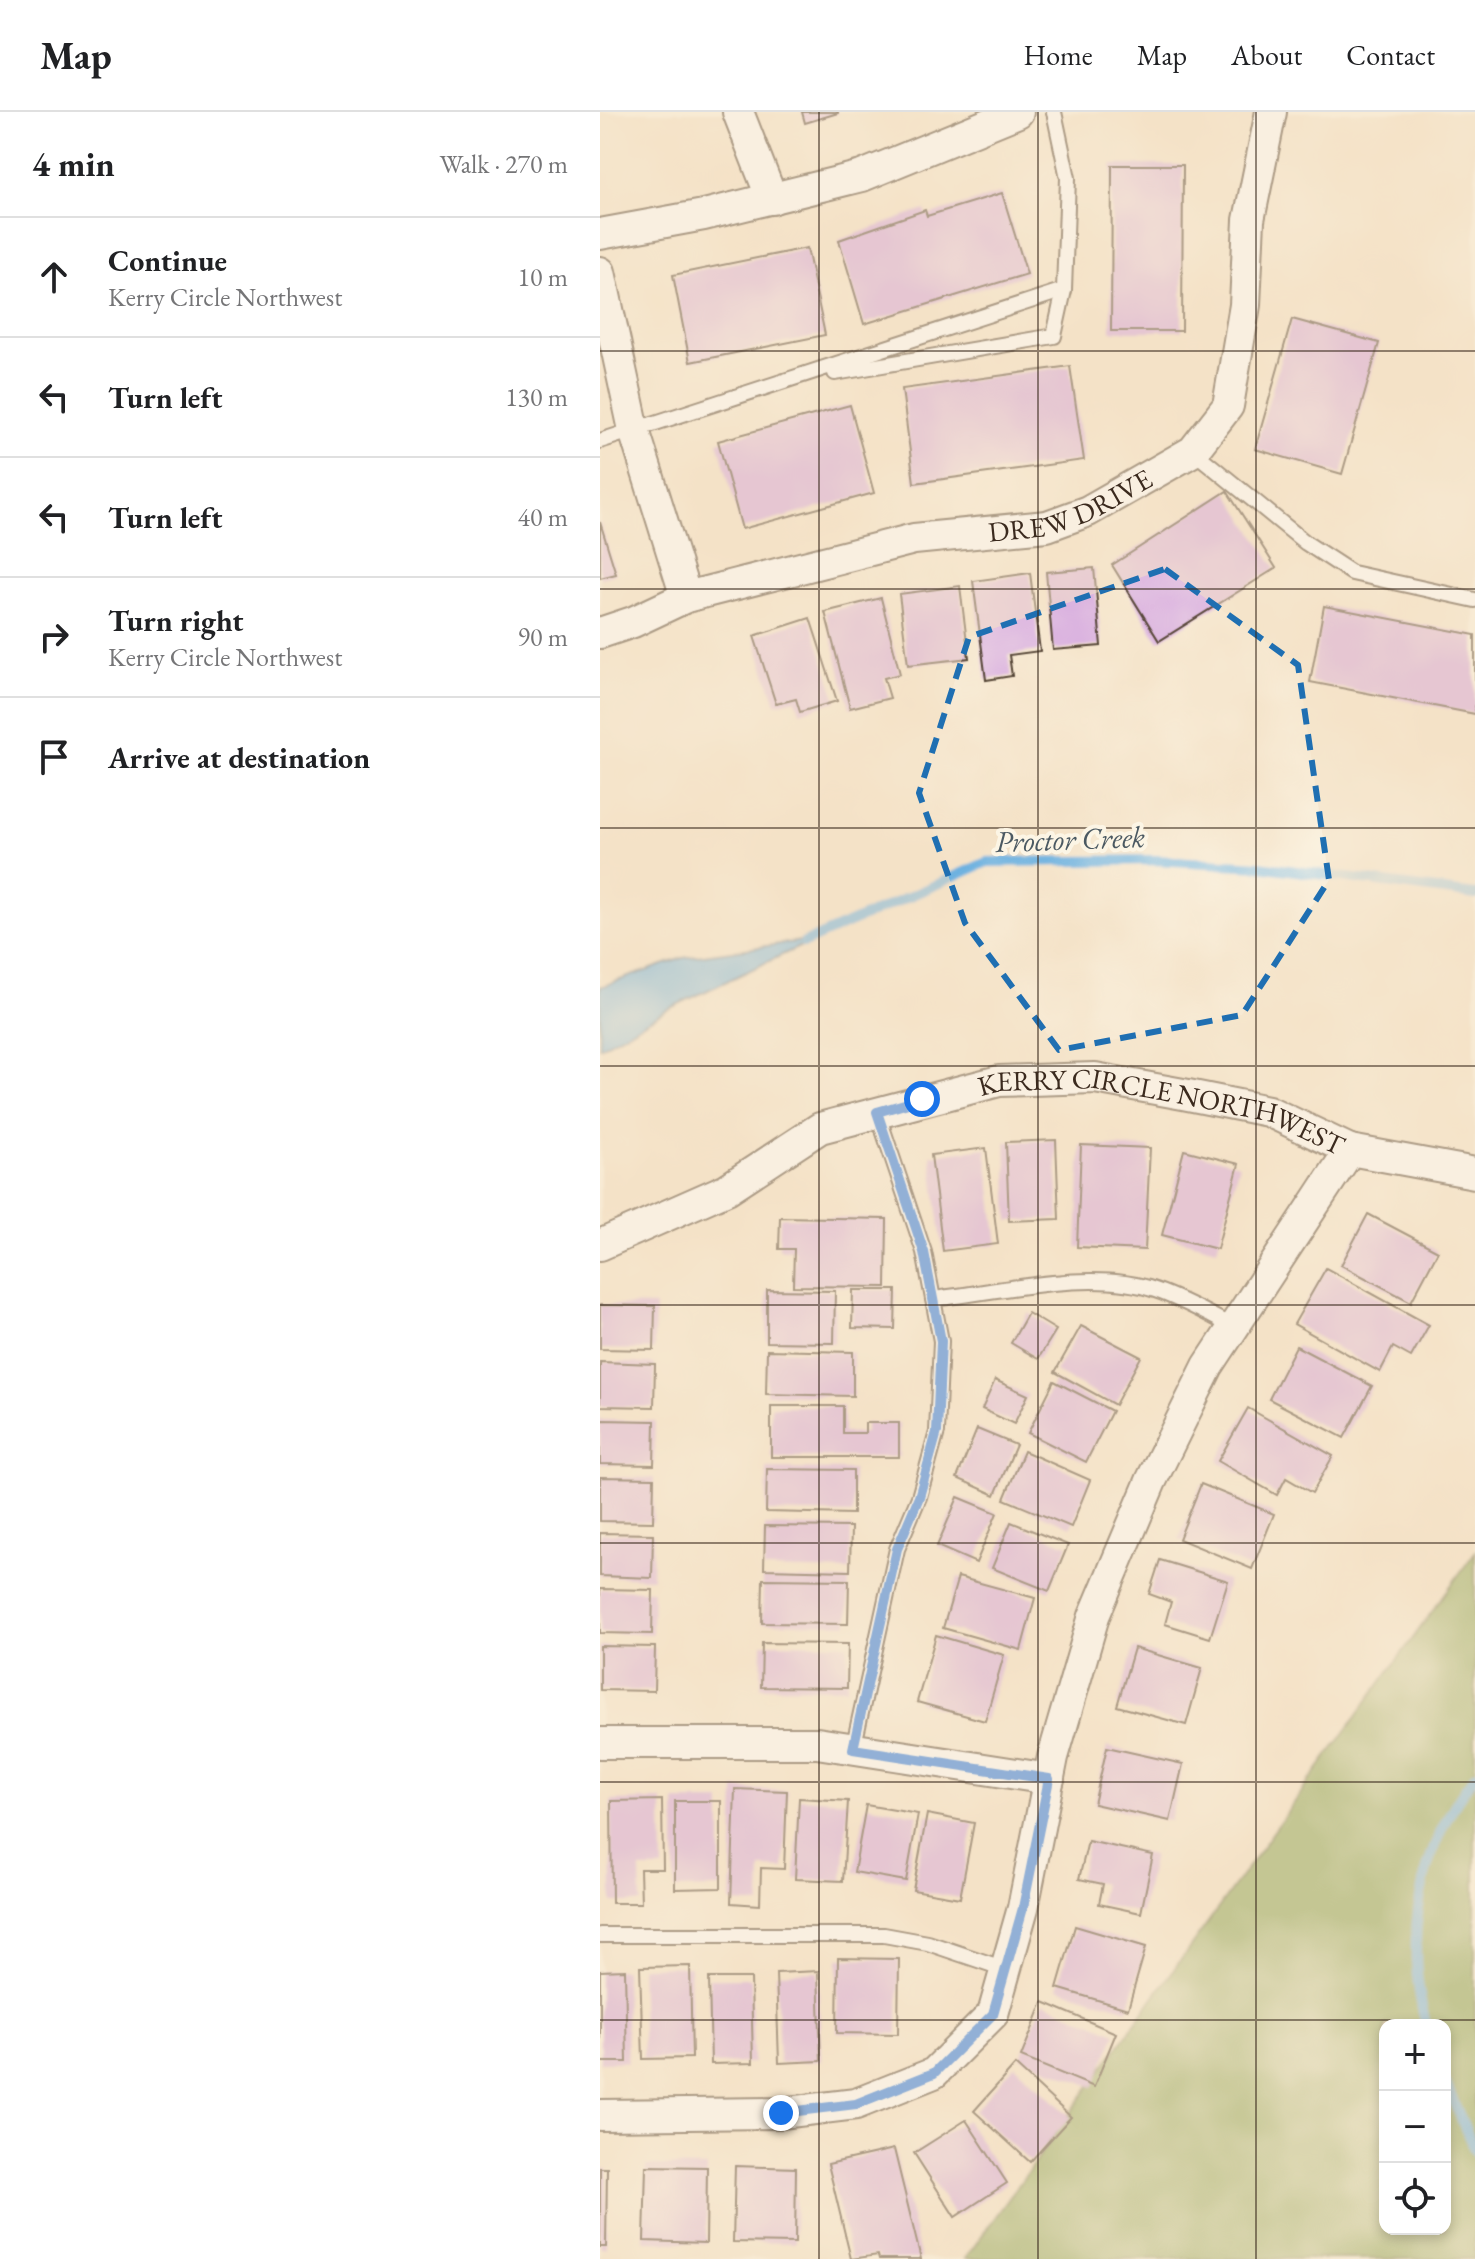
<!DOCTYPE html>
<meta charset="utf-8">
<style>
body{margin:0;font-family:"EB Garamond",serif;background:#f6f6f6;color:#202124}
.controls{position:absolute;right:24px;bottom:24px;display:grid;overflow:hidden;border-radius:16px;box-shadow:0 4px 12px #0003}
.controls button{width:72px;height:72px;display:grid;place-items:center;padding:0;border:0;border-bottom:2px solid #e0e0e0;background:#fff;color:#202124;font:40px sans-serif}
.stop{position:absolute;width:24px;height:24px;margin:-18px;border:6px solid #1a73e8;border-radius:50%;background:#fff}
.stop.end{background:#1a73e8;border-color:#fff;box-shadow:0 2px 8px #0008}
.list{margin:0;padding:0;list-style:none}
h2{display:flex;justify-content:space-between;align-items:center;height:104px;margin:0;padding:0 32px;font-size:34px}
h2 small{font-size:26px;font-weight:400;color:#757577}
.list li{display:grid;grid-template-columns:52px 1fr auto;gap:24px;align-items:center;box-sizing:border-box;height:120px;padding:0 32px;border-top:2px solid #e0e0e0}
.list b{display:block;font-size:30px;white-space:nowrap}
.list p{margin:0;font-size:26px;white-space:nowrap;color:#757577}
.list em{font-size:26px;font-style:normal;color:#757577}
.icon{flex:none;width:44px;height:44px;fill:none;stroke:currentColor;stroke-width:2;stroke-linecap:round;stroke-linejoin:round}
.map{position:relative;flex:none;width:875px;height:2147px;overflow:hidden}
header{display:flex;align-items:center;gap:48px;box-sizing:border-box;height:112px;padding:0 40px;background:#fff;border-bottom:2px solid #e0e0e0}
header strong{font-size:38px}
nav{display:flex;gap:44px;margin-inline-start:auto;font-size:28px}
main{display:flex}
aside{flex:1;background:#fff}
.map>svg:first-child{display:block}
</style>
<header>
<strong>Map</strong>
<nav><a>Home</a><a>Map</a><a>About</a><a>Contact</a></nav>
</header>
<main>
<aside>
<h2>4 min<small>Walk · 270 m</small></h2>
<ul class="list">
<li><svg class="icon" aria-label="ahead" viewBox="0 0 24 24"><path d="M12 20V5M6 11l6-6 6 6"/></svg><div><b>Continue</b><p>Kerry Circle Northwest</p></div><em>10 m</em></li>
<li><svg class="icon" aria-label="left" viewBox="0 0 24 24"><path d="M17 20v-9H6M10 6l-5 5 5 5"/></svg><div><b>Turn left</b></div><em>130 m</em></li>
<li><svg class="icon" aria-label="left" viewBox="0 0 24 24"><path d="M17 20v-9H6M10 6l-5 5 5 5"/></svg><div><b>Turn left</b></div><em>40 m</em></li>
<li><svg class="icon" aria-label="right" viewBox="0 0 24 24"><path d="M7 20v-9h11M14 6l5 5-5 5"/></svg><div><b>Turn right</b><p>Kerry Circle Northwest</p></div><em>90 m</em></li>
<li><svg class="icon" aria-label="arrive" viewBox="0 0 24 24"><path d="M6 21V4h12l-3 4 3 4H6"/></svg><div><b>Arrive at destination</b></div></li>
</ul>
</aside>
<div class="map">
<svg width="875" height="2147" viewBox="0 0 875 2147">
<rect width="100%" height="100%" fill="#fcf5e5"/>
<filter id="ink" filterUnits="userSpaceOnUse"><feTurbulence type="fractalNoise" baseFrequency=".0125" numOctaves="2"/><feDisplacementMap in="SourceGraphic" scale="16" xChannelSelector="R" yChannelSelector="G"/><feConvolveMatrix kernelMatrix="1 2 1 2 8 2 1 2 1" color-interpolation-filters="sRGB"/></filter>
<filter id="wash" filterUnits="userSpaceOnUse"><feTurbulence type="fractalNoise" baseFrequency=".006" numOctaves="4" result="noise"/><feDisplacementMap in="SourceGraphic" scale="32" xChannelSelector="R" yChannelSelector="G"/><feGaussianBlur stdDeviation="1.8" result="paint"/><feColorMatrix in="noise" values="0 0 0 0 0 0 0 0 0 0 0 0 0 0 0 0 0 1.4 0 .05"/><feComposite in="paint" operator="in"/></filter>
<g filter="url(#wash)">
<rect width="100%" height="100%" fill="#f4e2c7"/>
<!-- forest -->
<path fill="#8ba557" stroke="#63683a" stroke-width="2" fill-rule="evenodd" d="M875,1440V2147H365ZM785,1913H845V2117H785Z"/>
<!-- water -->
<polygon fill="#6ab0e0" stroke="#526d7f" stroke-width="2" points="216,827 70,896 0,935 0,875 83,846"/>
<g fill="none" stroke-linecap="round" stroke-linejoin="round">
<!-- stream -->
<g stroke="#6ab0e0" stroke-width="10">
<polyline points="204,831 387,750 555,748 659,754 875,783"/>
<path d="M826,1913C803,1825 819,1735 875,1663"/>
<polyline points="845,1970 875,2039"/>
</g>
</g>
<g id="blocks">
<!-- building -->
<g fill="#d4a5df">
<polygon points="202,0 238,0 238,1 205,11"/>
<polygon points="512,53 583,53 582,219 511,219"/>
<polygon points="402,81 427,162 264,212 239,128 325,98 327,104"/>
<polygon points="207,136 225,223 90,250 73,163"/>
<polygon points="692,207 779,231 742,362 655,337"/>
<polygon points="470,254 484,348 314,371 302,277"/>
<polygon points="250,293 274,381 142,417 118,329"/>
<polygon points="627,379 676,456 559,529 512,453"/>
<polygon points="0,410 16,462 0,466"/>
<polygon points="494,456 501,534 453,538 446,460"/>
<polygon points="430,461 440,539 409,543 412,564 386,568 373,469"/>
<polygon points="360,474 369,546 308,553 299,482"/>
<polygon points="281,486 300,562 284,566 290,586 250,596 225,500"/>
<polygon points="724,494 875,523 875,602 710,570"/>
<polygon points="210,506 237,589 200,600 196,587 176,592 154,524"/>
<polygon points="456,1028 459,1107 409,1109 406,1030"/>
<polygon points="481,1033 550,1036 545,1138 477,1135"/>
<polygon points="386,1036 398,1132 343,1139 331,1043"/>
<polygon points="584,1038 639,1052 617,1137 562,1123"/>
<polygon points="768,1102 838,1139 811,1190 741,1153"/>
<polygon points="180,1105 287,1107 286,1175 193,1174 194,1137 179,1137"/>
<polygon points="726,1156 829,1213 811,1245 793,1235 780,1260 694,1212"/>
<polygon points="167,1178 235,1179 234,1231 167,1230"/>
<polygon points="253,1178 296,1178 295,1217 252,1216"/>
<polygon points="0,1193 55,1194 54,1238 0,1237"/>
<polygon points="428,1201 456,1218 438,1247 411,1231"/>
<polygon points="481,1214 541,1245 515,1293 455,1260"/>
<polygon points="696,1234 772,1274 744,1326 669,1287"/>
<polygon points="167,1238 253,1240 253,1284 166,1282"/>
<polygon points="0,1250 55,1252 54,1295 0,1294"/>
<polygon points="395,1268 428,1283 414,1312 382,1297"/>
<polygon points="454,1269 512,1299 486,1350 428,1321"/>
<polygon points="171,1294 243,1294 243,1321 265,1321 265,1311 299,1311 299,1345 171,1345"/>
<polygon points="648,1296 733,1344 712,1381 686,1366 677,1383 618,1349"/>
<polygon points="0,1308 55,1309 54,1353 0,1352"/>
<polygon points="377,1317 416,1333 395,1383 357,1366"/>
<polygon points="424,1339 490,1368 471,1415 404,1387"/>
<polygon points="167,1357 253,1358 253,1402 166,1400"/>
<polygon points="0,1365 54,1366 53,1410 0,1409"/>
<polygon points="601,1372 674,1402 652,1457 579,1427"/>
<polygon points="358,1385 397,1401 376,1451 337,1434"/>
<polygon points="411,1410 468,1433 449,1479 392,1456"/>
<polygon points="165,1414 251,1415 250,1459 164,1457"/>
<polygon points="0,1421 53,1422 52,1466 0,1464"/>
<polygon points="560,1448 628,1469 610,1526 565,1512 571,1490 549,1482"/>
<polygon points="358,1465 435,1486 421,1538 343,1516"/>
<polygon points="163,1467 249,1468 248,1512 162,1511"/>
<polygon points="0,1477 53,1478 52,1522 0,1521"/>
<polygon points="336,1523 404,1543 385,1609 317,1590"/>
<polygon points="162,1531 248,1532 247,1576 161,1575"/>
<polygon points="0,1534 55,1535 54,1579 0,1578"/>
<polygon points="534,1536 602,1556 586,1613 517,1594"/>
<polygon points="507,1635 583,1652 570,1709 494,1692"/>
<polygon points="135,1677 187,1679 184,1757 161,1756 160,1793 131,1791"/>
<polygon points="199,1686 248,1689 243,1769 195,1767"/>
<polygon points="62,1688 63,1757 40,1757 41,1791 12,1791 11,1689"/>
<polygon points="75,1689 121,1689 121,1776 75,1777"/>
<polygon points="266,1693 318,1702 306,1769 254,1760"/>
<polygon points="327,1702 374,1711 360,1786 313,1778"/>
<polygon points="488,1729 553,1743 541,1801 499,1792 503,1772 479,1767"/>
<polygon points="475,1814 546,1835 528,1897 457,1876"/>
<polygon points="238,1846 299,1847 298,1922 237,1921"/>
<polygon points="90,1854 92,1946 43,1947 40,1855"/>
<polygon points="25,1858 27,1950 0,1950 0,1859"/>
<polygon points="218,1859 221,1949 179,1951 176,1861"/>
<polygon points="109,1866 151,1866 153,1951 111,1952"/>
<polygon points="443,1890 516,1921 494,1975 421,1945"/>
<polygon points="415,1953 471,2005 430,2050 374,1999"/>
<polygon points="366,2008 407,2071 355,2105 314,2041"/>
<polygon points="294,2037 321,2147 279,2147 278,2143 251,2147 228,2052"/>
<polygon points="46,2054 107,2055 106,2131 44,2129"/>
<polygon points="135,2054 196,2056 195,2131 133,2130"/>
<polygon points="0,2056 7,2056 6,2135 0,2135"/>
</g>
</g>
</g>
<g filter="url(#ink)">
<use href="#blocks" fill-opacity="0" stroke="#574637" stroke-width="2"/>
<g fill="none" stroke-linecap="round" stroke-linejoin="round">
<!-- service casing -->
<g stroke="#574637" stroke-width="18">
<g id="service">
<polyline points="235,261 454,224 464,178"/>
<polyline points="0,329 464,178 468,66 454,0"/>
<polyline points="593,339 706,431 752,461 875,488"/>
<path d="M333,1187C398,1180 493,1156 555,1178C582,1187 608,1202 633,1215"/>
<polyline points="253,1637 297,1437 319,1385 337,1320 341,1229 324,1140 277,1000"/>
<polyline points="0,1823 284,1823 328,1831 405,1857"/>
</g>
</g>
<!-- minor casing -->
<g stroke="#574637" stroke-width="34">
<g id="minor">
<polyline points="138,0 172,87"/>
<polyline points="0,122 104,103 262,64 418,0"/>
<polyline points="0,160 34,318 86,485"/>
<path id="s1" d="M0,521L33,510L86,485L314,427L447,414L488,399L593,339L628,294L645,193L649,108L671,0"/>
<polyline points="750,1038 875,1061"/>
<path id="s2" d="M0,1133L127,1077L220,1016L399,969L495,966L583,982L668,999L750,1038L608,1254L551,1369L494,1504L453,1645L423,1796L393,1902L334,1961L256,1992L181,2001L0,2003"/>
<polyline points="0,1631 217,1631 449,1667"/>
</g>
</g>
<!-- service -->
<use href="#service" stroke="#fff" stroke-width="14"/>
<!-- minor -->
<use href="#minor" stroke="#fff" stroke-width="30"/>
</g>
</g>
<g fill="none" stroke-linecap="round" stroke-linejoin="round" filter="url(#ink)">
<!-- route -->
<polyline stroke="#1a73e8" stroke-width="10" points="181,2001 256,1992 334,1961 393,1902 423,1796 449,1667 253,1637 297,1437 319,1385 337,1320 341,1229 324,1140 277,1000 322,987"/>
</g>
<!-- marked area -->
<path d="M0 0H875V2147H0ZM565,457L698,553L729,768L642,903L459,938L365,811L319,681L369,525Z" fill="#f4e2c7" fill-opacity=".55" fill-rule="evenodd"/>
<path fill="none" stroke="#1f6fb2" stroke-width="6" stroke-dasharray="16 10" stroke-linejoin="round" d="M565,457L698,553L729,768L642,903L459,938L365,811L319,681L369,525Z"/>
<!-- grid -->
<path fill="none" stroke="#3b2a1e" stroke-width="2" stroke-opacity="0.55" d="M219,0V2147M438,0V2147M656,0V2147M0,239H875M0,477H875M0,716H875M0,954H875M0,1193H875M0,1431H875M0,1670H875M0,1908H875"/>
<g text-anchor="middle" dominant-baseline="central" stroke-width="8" stroke-linejoin="round" paint-order="stroke">
<!-- street labels -->
<g font-size="28" fill="#3b2a1e" stroke="#fcf5e5">
<text stroke="none"><textPath href="#s1" startOffset="490">DREW DRIVE</textPath></text>
<text stroke="none"><textPath href="#s2" startOffset="602">KERRY CIRCLE NORTHWEST</textPath></text>
</g>
<!-- water labels -->
<g font-size="30" font-style="italic" fill="#4b5962" stroke="#fcf5e5">
<text transform="translate(470 727) rotate(-2)">Proctor Creek</text>
</g>
</g>
</svg>
<div class="controls">
<button>+</button>
<button>−</button>
<button><svg class="icon" aria-label="locate" viewBox="0 0 24 24"><circle cx="12" cy="12" r="6"/><path d="M12 2v4M12 18v4M2 12h4M18 12h4"/></svg></button>
</div>
<div class="stop" style="left:322px;top:987px"></div>
<div class="stop end" style="left:181px;top:2001px"></div>
</div>
</main>
